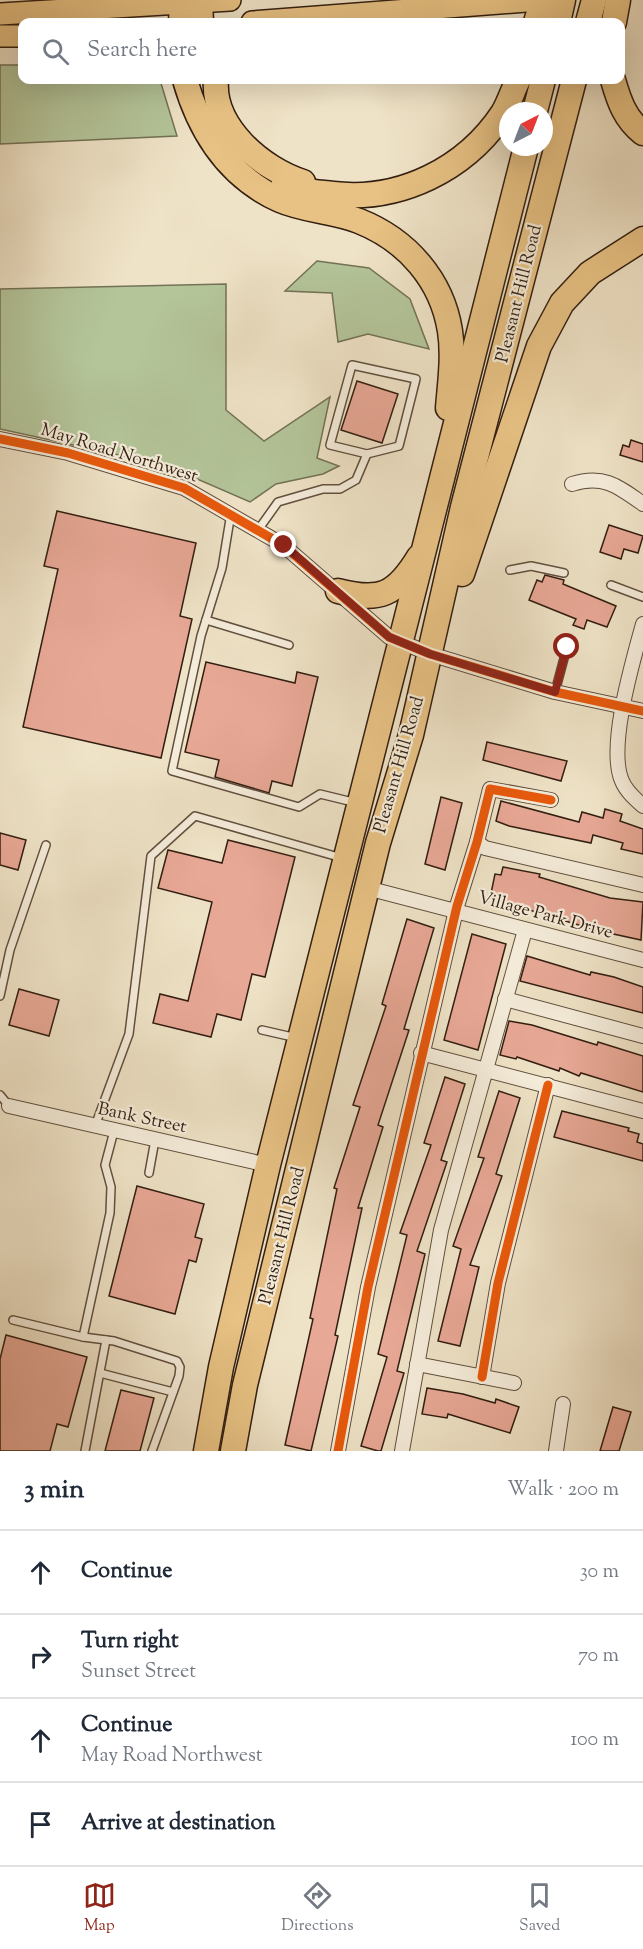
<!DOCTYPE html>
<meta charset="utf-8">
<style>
body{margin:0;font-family:"Sorts Mill Goudy",serif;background:#f6f6f7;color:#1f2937}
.compass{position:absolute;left:499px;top:102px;width:54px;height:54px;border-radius:50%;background:#fff;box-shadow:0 6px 24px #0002;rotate:42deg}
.stop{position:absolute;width:18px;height:18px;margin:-14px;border:4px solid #8f2418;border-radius:50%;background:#fff}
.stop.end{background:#8f2418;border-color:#fff;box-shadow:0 2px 6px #0008}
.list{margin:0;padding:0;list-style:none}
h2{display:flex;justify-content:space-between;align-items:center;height:78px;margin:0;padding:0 24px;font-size:26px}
h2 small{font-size:20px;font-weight:400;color:#747a83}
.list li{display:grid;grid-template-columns:39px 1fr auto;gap:18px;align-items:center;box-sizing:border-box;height:84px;padding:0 24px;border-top:2px solid #e0e1e3}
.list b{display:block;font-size:22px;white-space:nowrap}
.list p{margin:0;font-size:20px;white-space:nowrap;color:#747a83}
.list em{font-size:20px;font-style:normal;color:#747a83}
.icon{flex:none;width:33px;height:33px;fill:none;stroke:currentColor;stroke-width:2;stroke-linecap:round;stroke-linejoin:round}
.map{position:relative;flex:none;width:643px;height:1451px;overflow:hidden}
.search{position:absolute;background:#fff;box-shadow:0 6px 24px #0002;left:18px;right:18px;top:18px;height:66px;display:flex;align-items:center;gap:15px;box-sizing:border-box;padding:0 21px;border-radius:12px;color:#747a83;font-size:22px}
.sheet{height:414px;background:#fff}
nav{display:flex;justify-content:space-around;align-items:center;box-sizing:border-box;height:84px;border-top:2px solid #e0e1e3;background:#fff;font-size:16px;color:#747a83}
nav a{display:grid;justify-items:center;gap:3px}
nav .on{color:#8f2418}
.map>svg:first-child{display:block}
</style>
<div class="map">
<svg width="643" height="1451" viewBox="0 0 643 1451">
<rect width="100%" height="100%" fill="#efe3c7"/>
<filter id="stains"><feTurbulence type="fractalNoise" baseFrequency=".00333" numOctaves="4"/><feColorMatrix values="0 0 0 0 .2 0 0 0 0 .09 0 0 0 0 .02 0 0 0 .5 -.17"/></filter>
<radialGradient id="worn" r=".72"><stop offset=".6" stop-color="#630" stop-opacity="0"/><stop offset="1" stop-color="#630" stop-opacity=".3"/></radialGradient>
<!-- green -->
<g fill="#b4c59a" stroke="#737256" stroke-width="1.5">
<polygon points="0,65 22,65 22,80 160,80 177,136 0,144"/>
<polygon points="317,261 369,268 410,299 429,349 368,334 338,342 332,293 285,291"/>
<polygon points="226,284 226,410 264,441 330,397 317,458 339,466 323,474 276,484 250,502 165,465 0,429 0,289"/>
</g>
<!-- building -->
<g fill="#e8a896" stroke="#321e11" stroke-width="1.5">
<polygon points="357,381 398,394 382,443 341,430"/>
<polygon points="631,440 643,444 643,462 620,455 623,445 629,447"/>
<polygon points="57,511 196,543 180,616 192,619 161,758 23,727 58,569 44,566"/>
<polygon points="609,525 643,536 638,553 624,549 621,559 600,552"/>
<polygon points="545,575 564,580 563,584 616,606 607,627 587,620 584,629 573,625 576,619 529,600 537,580 542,582"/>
<polygon points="206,662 295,683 297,672 318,677 292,786 272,781 269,793 215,777 219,760 185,752"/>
<polygon points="487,742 567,761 561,781 483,760"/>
<polygon points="441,797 462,803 445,870 425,864"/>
<polygon points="501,801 579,822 582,812 603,818 605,809 622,814 620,821 643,829 643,854 621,849 623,843 593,835 591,843 509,826 496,821"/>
<polygon points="0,833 26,840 18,870 0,865"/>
<polygon points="228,840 295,857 265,977 252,974 241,1020 217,1014 211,1037 153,1023 160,994 188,1001 212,902 158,888 168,850 222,863"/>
<polygon points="503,867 540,874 539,877 610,898 643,902 641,940 595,930 490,898 495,874 501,875"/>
<polygon points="407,919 434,928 404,1029 409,1030 378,1125 383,1127 358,1208 362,1208 335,1335 338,1336 311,1451 285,1445 313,1319 310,1318 337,1189 334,1188 360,1107 353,1105 386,1006 382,1004"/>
<polygon points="472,934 506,944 478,1050 444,1040"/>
<polygon points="527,956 590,975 591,972 614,977 643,987 643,1013 520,981"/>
<polygon points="19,989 59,1000 49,1036 9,1025"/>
<polygon points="509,1021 532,1025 597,1045 598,1042 643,1056 643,1092 581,1073 579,1076 560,1068 559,1071 517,1057 516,1059 500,1055"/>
<polygon points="445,1077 465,1084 441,1160 447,1162 417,1251 425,1254 397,1371 404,1373 381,1451 378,1451 361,1446 387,1357 378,1354 407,1235 400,1233 431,1145 424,1143"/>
<polygon points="499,1091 520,1098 496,1174 502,1176 470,1265 479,1267 460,1346 438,1341 461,1249 453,1246 484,1158 478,1157"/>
<polygon points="562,1111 629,1128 628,1131 639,1134 637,1142 643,1144 643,1161 554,1137"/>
<polygon points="137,1186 204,1204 195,1237 202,1239 196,1262 189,1260 175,1314 109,1296"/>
<polygon points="6,1335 87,1357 68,1427 57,1424 50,1451 0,1451 0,1359"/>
<polygon points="427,1388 463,1394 495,1403 496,1399 519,1407 510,1433 448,1414 447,1418 422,1414"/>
<polygon points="121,1390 154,1398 140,1451 105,1451"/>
<polygon points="613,1407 631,1412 619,1451 600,1451"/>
</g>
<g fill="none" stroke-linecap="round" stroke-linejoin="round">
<!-- lane casing -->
<g stroke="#614f3e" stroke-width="10">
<g id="lane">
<polygon points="352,365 416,379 399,446 367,454 330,445"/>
<polyline points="231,513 222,568 201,636 172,771 299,807 320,794 357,803"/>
<polyline points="258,530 278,502 323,489 340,489 356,480 367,454"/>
<polyline points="510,570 531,566 564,573"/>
<polyline points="611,585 643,597"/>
<polyline points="206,620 289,645"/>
<polyline points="555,692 567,647"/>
<polyline points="0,996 10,950 46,845"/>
<polyline points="262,1030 297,1038"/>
<polyline points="0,1095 9,1106"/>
<polyline points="95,1126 129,1034 151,856 195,816 342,858"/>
<polyline points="149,1173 155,1140"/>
<polyline points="13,1320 83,1337 110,1213 111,1187 105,1165 114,1131"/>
<polyline points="83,1337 114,1341 177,1361 180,1367 179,1376 152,1451"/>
<polyline points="100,1373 173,1392"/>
<polyline points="85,1451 106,1340"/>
</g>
</g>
<!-- street casing -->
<g stroke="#614f3e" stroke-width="16">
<g id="street">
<polyline points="0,439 68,453 184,488 283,545 389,637 430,654 555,692 643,711"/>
<path d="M572,484C603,474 618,486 643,504"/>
<path d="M643,624C633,661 607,747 622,781C626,791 635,799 643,806"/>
<polyline points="477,842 485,848 643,885"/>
<polyline points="367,888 643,960"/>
<polyline points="505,999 643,1036"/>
<polyline points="421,1053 643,1111"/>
<polyline points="9,1106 268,1165"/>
<polyline points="417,1364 514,1383"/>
<polyline points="482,1377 498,1283 548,1085"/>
<polyline points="338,1451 368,1287 457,906 477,842 490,789 551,800"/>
<polyline points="402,1451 441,1230 525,930"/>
<polyline points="556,1451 563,1404"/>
</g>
</g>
<!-- primary casing -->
<g stroke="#321e11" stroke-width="24">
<g id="primary">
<polyline points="0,14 230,0"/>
<polyline points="252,22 539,0"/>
<polyline points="0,36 22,36"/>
</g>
</g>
<!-- highway casing -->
<g stroke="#321e11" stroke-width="27">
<g id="highway">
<polyline points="200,3 201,22"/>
<polyline points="181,22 182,3"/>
<polyline points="536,22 543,0"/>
<polyline points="558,22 563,0"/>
<polyline points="588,22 594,0"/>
<polyline points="614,22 618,0"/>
<path d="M185,80C200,132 229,177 280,200C305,211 334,211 359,221C407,240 442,280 450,331C454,356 450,383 448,408"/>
<path d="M216,80C212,127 262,169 303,182"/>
<path d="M613,80C619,101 625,119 643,133"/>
<polyline points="535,111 543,80"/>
<path d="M284,183C299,192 316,192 333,194C400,202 466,169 503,113C509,103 513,90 518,80"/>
<polyline points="462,574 539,346 562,303 590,273 643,239"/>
<path d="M338,591C380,602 396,595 419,557"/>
<polyline points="206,1451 221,1367 268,1165 526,147"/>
<polyline points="233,1451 245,1385 378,843 411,735 463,507 574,80"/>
</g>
</g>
<!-- lane -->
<use href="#lane" stroke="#f5eddb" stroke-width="7"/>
<!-- street -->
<use href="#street" stroke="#f5eddb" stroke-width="14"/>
<!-- primary -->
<use href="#primary" stroke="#e8c284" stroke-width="21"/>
<!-- highway -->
<use href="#highway" stroke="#e8c284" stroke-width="24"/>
<!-- cycleway casing -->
<g stroke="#f5eddb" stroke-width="13">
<g id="cycleway">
<polyline points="0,439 68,453 184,488 283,545 389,637 430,654 555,692 643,711"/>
<polyline points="482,1377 498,1283 548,1085"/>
<polyline points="338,1451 368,1287 457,906 477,842 490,789 551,800"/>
</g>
</g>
<!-- cycleway -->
<use href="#cycleway" stroke="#e8590c" stroke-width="9"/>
</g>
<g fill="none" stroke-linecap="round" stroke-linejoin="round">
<!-- route -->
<polyline stroke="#8f2418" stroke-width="8" points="284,545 389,637 430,654 555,692 567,647"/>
</g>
<g text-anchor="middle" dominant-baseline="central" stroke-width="4.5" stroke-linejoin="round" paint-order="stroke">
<!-- street labels -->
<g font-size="18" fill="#321e11" stroke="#f5eddb">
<text transform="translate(520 294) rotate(-76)">Pleasant Hill Road</text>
<text transform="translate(119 454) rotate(17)">May Road Northwest</text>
<text transform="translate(400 765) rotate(-74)">Pleasant Hill Road</text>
<text transform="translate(545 916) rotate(15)">Village Park Drive</text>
<text transform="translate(142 1119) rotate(12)">Bank Street</text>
<text transform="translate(283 1236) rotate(-76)">Pleasant Hill Road</text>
</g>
</g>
<rect width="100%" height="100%" filter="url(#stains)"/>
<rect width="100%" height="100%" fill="url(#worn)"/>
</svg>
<svg class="compass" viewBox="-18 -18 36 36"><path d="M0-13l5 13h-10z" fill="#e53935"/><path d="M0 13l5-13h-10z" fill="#747a83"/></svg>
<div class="stop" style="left:567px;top:647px"></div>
<div class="stop end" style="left:284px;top:545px"></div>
<div class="search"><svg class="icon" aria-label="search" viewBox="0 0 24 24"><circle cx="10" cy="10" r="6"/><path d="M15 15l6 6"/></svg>Search here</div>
</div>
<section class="sheet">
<h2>3 min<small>Walk · 200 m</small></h2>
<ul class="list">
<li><svg class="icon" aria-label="ahead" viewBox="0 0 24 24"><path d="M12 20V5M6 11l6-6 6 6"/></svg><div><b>Continue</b></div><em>30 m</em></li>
<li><svg class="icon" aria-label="right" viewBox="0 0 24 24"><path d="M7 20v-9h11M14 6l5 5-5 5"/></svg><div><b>Turn right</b><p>Sunset Street</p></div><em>70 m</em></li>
<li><svg class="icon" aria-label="ahead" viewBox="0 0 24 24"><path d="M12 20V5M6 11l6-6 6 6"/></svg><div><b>Continue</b><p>May Road Northwest</p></div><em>100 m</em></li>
<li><svg class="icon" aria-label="arrive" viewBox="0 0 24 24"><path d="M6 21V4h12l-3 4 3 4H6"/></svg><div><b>Arrive at destination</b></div></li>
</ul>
</section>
<nav>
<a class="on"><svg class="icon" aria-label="map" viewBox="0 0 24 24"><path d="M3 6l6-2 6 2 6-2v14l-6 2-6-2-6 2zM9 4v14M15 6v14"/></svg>Map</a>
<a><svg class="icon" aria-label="directions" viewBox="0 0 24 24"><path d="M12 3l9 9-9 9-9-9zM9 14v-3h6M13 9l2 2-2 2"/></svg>Directions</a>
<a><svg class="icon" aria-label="saved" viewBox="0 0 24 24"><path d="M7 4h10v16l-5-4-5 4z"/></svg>Saved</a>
</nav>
